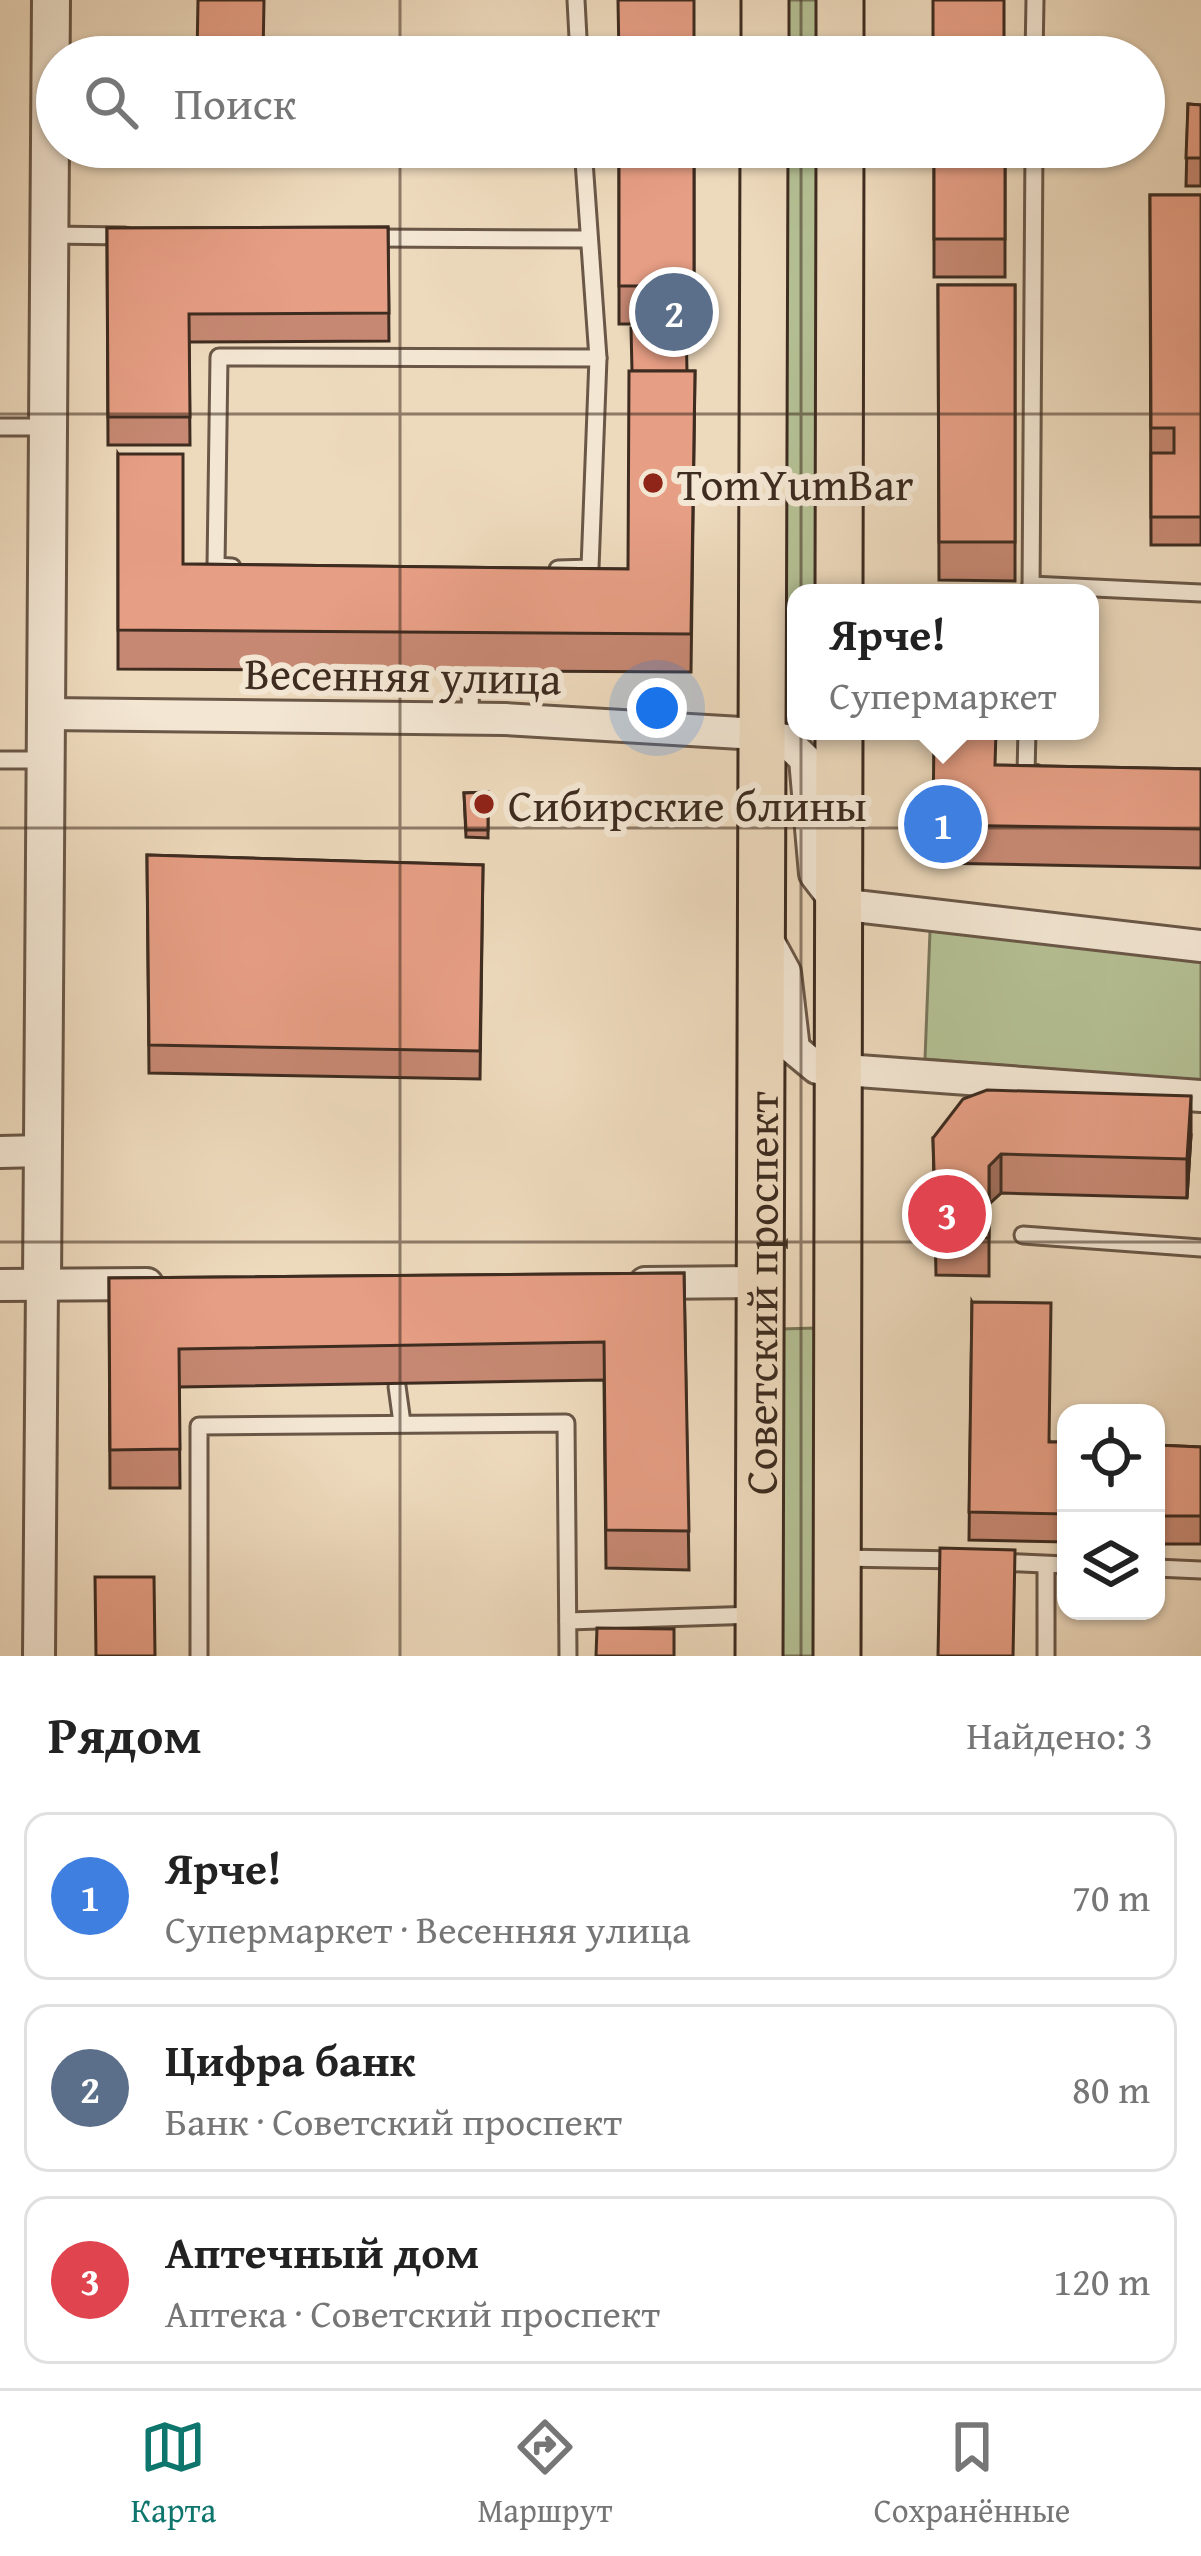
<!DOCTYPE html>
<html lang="ru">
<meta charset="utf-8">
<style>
body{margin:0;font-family:"Gentium Book Plus",serif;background:#f6f6f6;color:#222}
.controls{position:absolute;right:36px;bottom:36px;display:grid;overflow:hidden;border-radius:24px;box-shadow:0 3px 9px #0004}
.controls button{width:108px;height:108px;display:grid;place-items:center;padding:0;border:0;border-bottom:3px solid #e0e0e0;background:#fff;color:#222;font:60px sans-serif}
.you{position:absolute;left:657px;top:708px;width:42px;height:42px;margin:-30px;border:9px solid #fff;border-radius:50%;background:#1a73e8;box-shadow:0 0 0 18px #1a73e833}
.badge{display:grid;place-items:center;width:78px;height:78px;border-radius:50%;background:#0f766e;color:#fff;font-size:39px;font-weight:700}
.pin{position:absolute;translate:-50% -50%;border:6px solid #fff;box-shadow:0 3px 12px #0006}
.popup{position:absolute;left:787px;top:584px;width:312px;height:156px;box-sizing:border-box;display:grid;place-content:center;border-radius:24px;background:#fff;filter:drop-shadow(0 3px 9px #0005);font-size:39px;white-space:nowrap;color:#767676}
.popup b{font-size:45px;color:#222}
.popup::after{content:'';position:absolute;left:50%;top:100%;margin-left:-24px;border:24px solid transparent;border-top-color:#fff}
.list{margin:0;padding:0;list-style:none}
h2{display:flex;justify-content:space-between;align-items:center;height:156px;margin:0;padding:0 48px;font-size:51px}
h2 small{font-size:39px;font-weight:400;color:#767676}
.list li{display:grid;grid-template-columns:78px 1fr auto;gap:36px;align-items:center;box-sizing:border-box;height:168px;margin:0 24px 24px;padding:0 24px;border:3px solid #e0e0e0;border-radius:24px}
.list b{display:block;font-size:45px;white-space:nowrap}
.list p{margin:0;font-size:39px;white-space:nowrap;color:#767676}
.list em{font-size:39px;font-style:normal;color:#767676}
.icon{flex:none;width:66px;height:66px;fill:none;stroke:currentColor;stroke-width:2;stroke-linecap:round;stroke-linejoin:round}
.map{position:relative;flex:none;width:1201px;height:1656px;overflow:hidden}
.search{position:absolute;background:#fff;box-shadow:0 3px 9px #0004;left:36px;right:36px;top:36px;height:132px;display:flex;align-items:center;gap:30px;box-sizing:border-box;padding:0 42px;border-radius:66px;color:#767676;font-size:45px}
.sheet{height:732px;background:#fff}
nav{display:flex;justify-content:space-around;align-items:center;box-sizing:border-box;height:168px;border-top:3px solid #e0e0e0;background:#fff;font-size:33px;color:#767676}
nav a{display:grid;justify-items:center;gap:6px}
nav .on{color:#0f766e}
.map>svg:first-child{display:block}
</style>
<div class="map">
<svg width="1201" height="1656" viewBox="0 0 1201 1656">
<rect width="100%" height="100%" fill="#edd9bc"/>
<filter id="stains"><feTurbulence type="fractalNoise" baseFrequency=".00167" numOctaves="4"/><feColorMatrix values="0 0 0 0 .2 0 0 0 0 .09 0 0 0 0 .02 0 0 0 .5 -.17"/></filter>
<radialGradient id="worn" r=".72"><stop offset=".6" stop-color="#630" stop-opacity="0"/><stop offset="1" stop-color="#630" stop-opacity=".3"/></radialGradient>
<!-- green -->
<g fill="#b4c094" stroke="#79765a" stroke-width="3">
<rect x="785" y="0" width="33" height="57"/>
<polygon points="785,147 817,147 816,593 796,593 796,670 783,670"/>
<polygon points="930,931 1201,953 1201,1081 925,1059"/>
<polygon points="816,1328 816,1656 781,1656 781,1329"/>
</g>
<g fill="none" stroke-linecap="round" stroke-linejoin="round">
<!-- service casing -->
<g stroke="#6a5747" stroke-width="21">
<g id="service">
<polyline points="576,0 579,57"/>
<polyline points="1034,57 1035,0"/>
<polyline points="50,235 125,236"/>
<polyline points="371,238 587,239"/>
<polyline points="0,427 48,427"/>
<polyline points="232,567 216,566 219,357 598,358"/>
<polyline points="558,569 590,568 598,358 583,147"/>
<polyline points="1031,585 1201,593"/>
<polyline points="1031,593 1034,147"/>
<polyline points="470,720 471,651"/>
<polyline points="1027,731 1026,773 1035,773"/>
<polyline points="0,760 45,760"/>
<polyline points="1023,1235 1201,1248"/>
<polyline points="397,1386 402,1423"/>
<polyline points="840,1558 960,1560"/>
<polyline points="996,1562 1066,1565"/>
<polyline points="1156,1568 1201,1570"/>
<polyline points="568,1621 756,1615"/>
<polyline points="199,1656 199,1426 566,1423 568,1656"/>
<polyline points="1046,1656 1046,1565"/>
</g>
</g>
<!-- minor casing -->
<g stroke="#6a5747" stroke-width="36">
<g id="minor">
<polyline points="46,714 505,719 758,734 785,740 805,759 815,874 838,904 1201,946"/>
<polyline points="766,937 785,972 794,1049 817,1068 1201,1096"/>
<polyline points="0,1152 42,1151"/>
<polyline points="645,1283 759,1282"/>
<polyline points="0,1285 147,1284"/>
<polyline points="39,1656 42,1284"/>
</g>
</g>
<!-- tertiary casing -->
<g stroke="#6a5747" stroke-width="42">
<polyline id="tertiary" points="42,1284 51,0"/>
</g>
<!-- primary casing -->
<g stroke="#3e2c20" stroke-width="51">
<g id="primary">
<polyline points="765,57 765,0"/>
<polyline points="840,57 840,0"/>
<polyline points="839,593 840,147"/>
<path id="s1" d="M759,1656L764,147"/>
<polyline points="837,1656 839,731"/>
</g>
</g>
<!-- service -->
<use href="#service" stroke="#f3e6d3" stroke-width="15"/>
<!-- minor -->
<use href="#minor" stroke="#f3e6d3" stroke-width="30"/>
<!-- tertiary -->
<use href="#tertiary" stroke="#f3e6d3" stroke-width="36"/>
<!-- primary -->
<use href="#primary" stroke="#edd9bc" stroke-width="45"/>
</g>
<!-- wall -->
<g fill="#c68872" stroke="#3e2c20" stroke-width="3">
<polygon points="1188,104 1201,105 1201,186 1186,186"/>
<rect x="619" y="147" width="75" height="177"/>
<rect x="934" y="147" width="71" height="130"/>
<polygon points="1150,195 1201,195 1201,545 1151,545"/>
<polygon points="388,227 389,341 189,342 190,445 108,445 107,228"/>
<polygon points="938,285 1015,285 1015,581 939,580"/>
<polygon points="687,371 695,371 691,672 118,669 118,454 183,564 628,569"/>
<polygon points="996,765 1201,769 1201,868 933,863 933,825"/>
<polygon points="488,792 488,838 466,837 464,793"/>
<polygon points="147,855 483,865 480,1079 149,1073"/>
<polygon points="1191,1135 1187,1198 1001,1193 989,1204 989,1276 936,1275 933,1138"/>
<polygon points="684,1273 689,1570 606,1568 604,1380 179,1387 180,1488 110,1488 109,1278"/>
<polygon points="972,1302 1050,1442 1066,1442 1066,1542 969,1540"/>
<polygon points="1156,1445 1201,1447 1201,1544 1156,1544"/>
</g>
<!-- shaded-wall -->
<g fill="#a16f5c" stroke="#3e2c20" stroke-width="3">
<polygon points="1191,1096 1191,1135 1187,1198 1187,1159"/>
<polygon points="1001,1154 1001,1193 989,1204 989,1166"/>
</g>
<!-- building -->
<g fill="#e69e84" stroke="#3e2c20" stroke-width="3">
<polygon points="198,0 264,0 263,57 197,57"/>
<polygon points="618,0 694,0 694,57 619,57"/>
<rect x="933" y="0" width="71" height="57"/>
<polygon points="1188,104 1201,105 1201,158 1186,158"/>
<rect x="619" y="147" width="75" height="139"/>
<rect x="934" y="147" width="71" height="92"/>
<polygon points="1150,195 1201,195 1201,517 1151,517 1151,453 1174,453 1174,428 1151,428"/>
<polygon points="388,227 389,313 189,314 190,417 108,417 107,228"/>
<polygon points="938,285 1015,285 1015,542 939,542"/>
<polygon points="686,327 687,371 632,371 631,328"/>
<polygon points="629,371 695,371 691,634 118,630 118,454 183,454 183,564 628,569"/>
<polygon points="934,731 996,731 995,765 1201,769 1201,829 933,825"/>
<polygon points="488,792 488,830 466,830 464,793"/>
<polygon points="147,855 483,865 480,1051 149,1045"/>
<polygon points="987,1090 1191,1096 1187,1159 1001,1154 989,1166 989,1238 936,1237 933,1138 963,1099"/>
<polygon points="684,1273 689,1531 606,1530 604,1342 179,1349 180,1449 110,1450 109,1278"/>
<polygon points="972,1302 1051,1303 1049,1442 1066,1442 1066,1514 969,1512"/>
<polygon points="1156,1445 1201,1447 1201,1516 1156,1516"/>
<polygon points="940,1548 1015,1550 1013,1656 938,1656"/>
<polygon points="95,1577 154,1577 155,1656 96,1656"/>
<polygon points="597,1628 674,1629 674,1656 596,1656"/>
</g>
<!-- grid -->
<path fill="none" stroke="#3e2c20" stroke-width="3" stroke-opacity="0.55" d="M400,0V57M801,0V57M400,147V1656M801,147V1656M0,414H1201M0,828H1201M0,1242H1201"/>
<!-- markers -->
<g fill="#8f2418" stroke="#f3e6d3" stroke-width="4.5">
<circle cx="653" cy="483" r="12"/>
<circle cx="484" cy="804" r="12"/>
</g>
<g text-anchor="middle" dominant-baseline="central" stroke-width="12" stroke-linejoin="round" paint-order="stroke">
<!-- poi labels -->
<g font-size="45" fill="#3e2c20" stroke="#f3e6d3" text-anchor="start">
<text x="677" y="483">TomYumBar</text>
<text x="508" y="804">Сибирские блины</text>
</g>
<!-- street labels -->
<g font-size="45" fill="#3e2c20" stroke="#f3e6d3">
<text transform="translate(403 675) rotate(1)">Весенняя улица</text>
<text stroke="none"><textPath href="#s1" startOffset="363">Советский проспект</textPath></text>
</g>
</g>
<rect width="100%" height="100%" filter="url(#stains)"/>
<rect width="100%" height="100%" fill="url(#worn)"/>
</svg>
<div class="controls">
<button><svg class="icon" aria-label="locate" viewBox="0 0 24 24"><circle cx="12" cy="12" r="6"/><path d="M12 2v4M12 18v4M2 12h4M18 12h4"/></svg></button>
<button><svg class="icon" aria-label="layers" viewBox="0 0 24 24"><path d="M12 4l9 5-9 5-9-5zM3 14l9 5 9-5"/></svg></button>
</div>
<div class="you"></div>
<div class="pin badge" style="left:943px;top:824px;background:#3f7fe0">1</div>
<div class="popup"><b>Ярче!</b>Супермаркет</div>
<div class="pin badge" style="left:674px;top:312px;background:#5c6f8a">2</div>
<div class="pin badge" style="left:947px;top:1214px;background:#e0444e">3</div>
<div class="search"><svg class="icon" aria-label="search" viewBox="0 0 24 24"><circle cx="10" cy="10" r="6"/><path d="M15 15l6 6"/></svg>Поиск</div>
</div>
<section class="sheet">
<h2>Рядом<small>Найдено: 3</small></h2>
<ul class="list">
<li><span class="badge" style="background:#3f7fe0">1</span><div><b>Ярче!</b><p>Супермаркет · Весенняя улица</p></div><em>70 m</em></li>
<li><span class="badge" style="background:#5c6f8a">2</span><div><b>Цифра банк</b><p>Банк · Советский проспект</p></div><em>80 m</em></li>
<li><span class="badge" style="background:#e0444e">3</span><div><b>Аптечный дом</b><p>Аптека · Советский проспект</p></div><em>120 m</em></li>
</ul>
</section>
<nav>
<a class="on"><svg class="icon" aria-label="map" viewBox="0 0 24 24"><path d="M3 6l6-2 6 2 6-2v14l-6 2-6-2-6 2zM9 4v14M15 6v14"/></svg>Карта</a>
<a><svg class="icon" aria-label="directions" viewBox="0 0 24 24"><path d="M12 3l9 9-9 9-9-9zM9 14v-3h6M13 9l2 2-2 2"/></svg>Маршрут</a>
<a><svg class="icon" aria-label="saved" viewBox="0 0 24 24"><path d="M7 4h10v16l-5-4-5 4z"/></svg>Сохранённые</a>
</nav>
